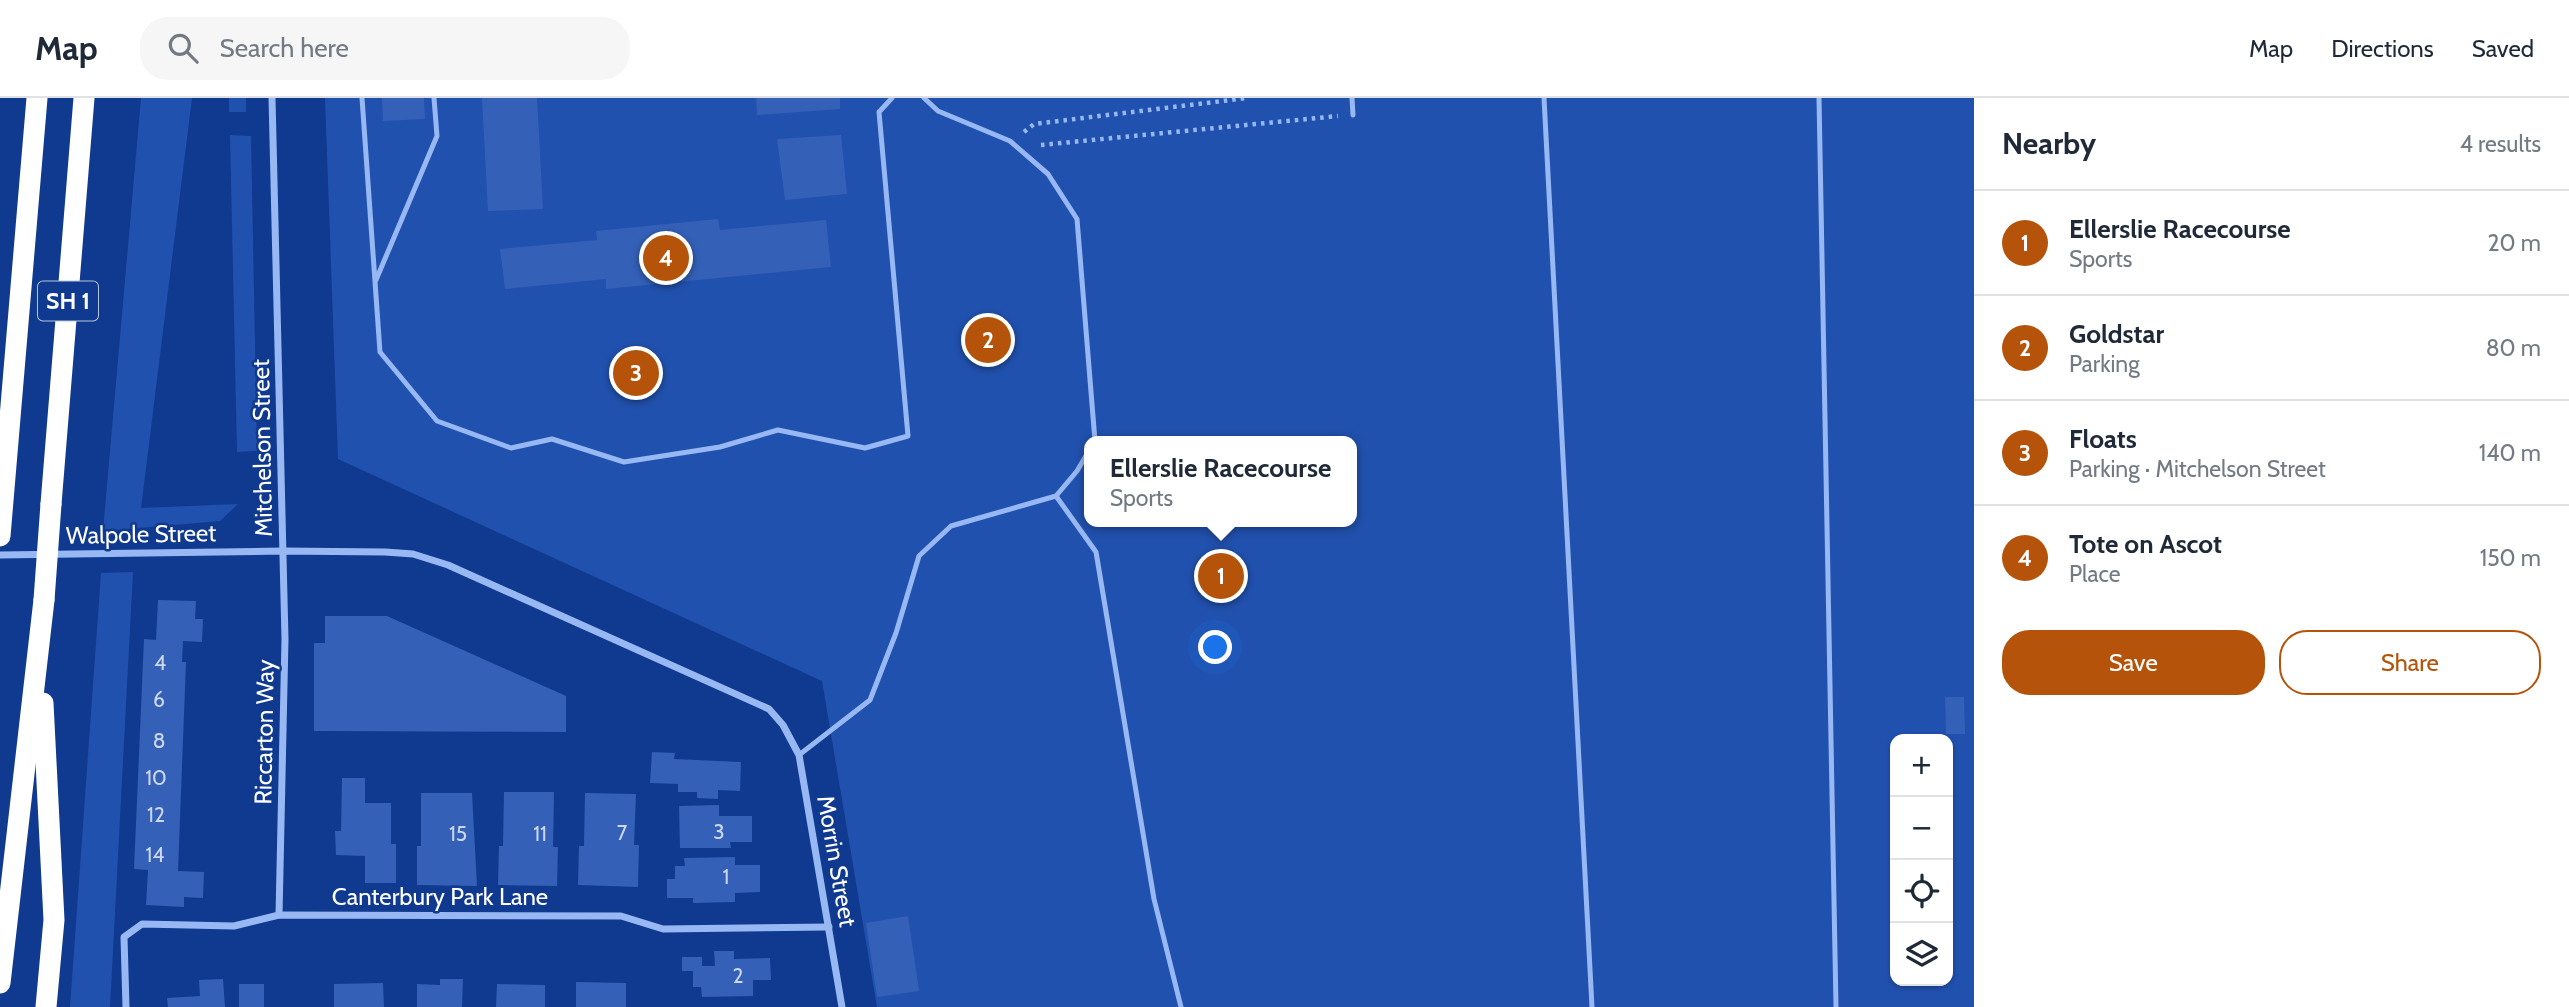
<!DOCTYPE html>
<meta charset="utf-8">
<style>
body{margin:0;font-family:Cabin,sans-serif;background:#f6f6f7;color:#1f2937}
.controls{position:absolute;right:21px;bottom:21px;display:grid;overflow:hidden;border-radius:14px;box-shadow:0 2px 5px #0004}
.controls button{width:63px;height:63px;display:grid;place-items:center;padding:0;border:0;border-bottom:2px solid #e0e1e3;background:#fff;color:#1f2937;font:35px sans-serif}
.you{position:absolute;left:1216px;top:550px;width:24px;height:24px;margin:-18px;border:5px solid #fff;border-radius:50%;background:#1a73e8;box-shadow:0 0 0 10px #1a73e833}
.badge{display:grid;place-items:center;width:46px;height:46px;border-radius:50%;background:#b45309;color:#fff;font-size:23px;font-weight:700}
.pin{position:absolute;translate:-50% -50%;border:4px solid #fff;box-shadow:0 2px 7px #0006}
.popup{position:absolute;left:1084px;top:338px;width:273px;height:91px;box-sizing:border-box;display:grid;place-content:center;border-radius:14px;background:#fff;filter:drop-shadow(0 2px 5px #0005);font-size:23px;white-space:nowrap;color:#747a83}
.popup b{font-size:26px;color:#1f2937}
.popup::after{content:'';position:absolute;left:50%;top:100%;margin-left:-14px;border:14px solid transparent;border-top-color:#fff}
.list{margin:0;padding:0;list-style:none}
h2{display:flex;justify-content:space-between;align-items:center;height:91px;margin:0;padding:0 28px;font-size:30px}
h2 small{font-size:23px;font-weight:400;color:#747a83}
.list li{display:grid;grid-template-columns:46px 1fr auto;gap:21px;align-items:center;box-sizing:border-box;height:105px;padding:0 28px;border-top:2px solid #e0e1e3}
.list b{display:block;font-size:26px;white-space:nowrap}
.list p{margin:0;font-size:23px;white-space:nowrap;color:#747a83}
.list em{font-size:23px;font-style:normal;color:#747a83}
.actions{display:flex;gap:14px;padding:21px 28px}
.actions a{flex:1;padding:16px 0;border:2px solid #b45309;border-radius:28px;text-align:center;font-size:24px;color:#b45309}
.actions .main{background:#b45309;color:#fff}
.icon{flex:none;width:38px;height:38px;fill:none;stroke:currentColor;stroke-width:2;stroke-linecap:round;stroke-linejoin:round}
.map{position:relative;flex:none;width:1974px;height:909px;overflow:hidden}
header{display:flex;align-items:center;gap:42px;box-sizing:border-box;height:98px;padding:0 35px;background:#fff;border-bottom:2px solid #e0e1e3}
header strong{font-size:33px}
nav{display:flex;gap:38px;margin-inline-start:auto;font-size:24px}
.search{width:490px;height:63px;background:#f6f6f7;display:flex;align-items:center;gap:18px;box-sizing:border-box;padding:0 24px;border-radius:28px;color:#747a83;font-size:26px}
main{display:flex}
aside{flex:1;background:#fff}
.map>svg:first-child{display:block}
</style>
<header>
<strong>Map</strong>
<div class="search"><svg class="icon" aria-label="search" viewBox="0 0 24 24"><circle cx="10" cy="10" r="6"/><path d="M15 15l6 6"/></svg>Search here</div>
<nav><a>Map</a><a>Directions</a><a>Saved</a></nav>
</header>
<main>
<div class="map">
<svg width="1974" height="909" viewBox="0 0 1974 909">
<rect width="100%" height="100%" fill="#0f3a8f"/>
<!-- green -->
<g fill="#2151ae" fill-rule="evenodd">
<polygon points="141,0 192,0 141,410 238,406 220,423 103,433"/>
<rect x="229" y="0" width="17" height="14"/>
<path d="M325,0H1974V909H877L822,583L338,361ZM1090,343H1352V424H1090ZM1895,641H1948V883H1895Z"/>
<polygon points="230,37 251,38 257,353 237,354"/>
<polygon points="133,474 110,909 70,909 101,475"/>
</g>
<!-- building -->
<g fill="#3460b7">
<polygon points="382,0 424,0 425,21 383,23"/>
<polygon points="482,0 537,0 543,111 488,113"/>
<polygon points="756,0 840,0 840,11 757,17"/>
<polygon points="841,37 847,96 785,102 777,41"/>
<polygon points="718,121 720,132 826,122 831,169 606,191 606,181 505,191 500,151 597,142 596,133"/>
<polygon points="158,502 196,503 195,521 203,521 202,544 183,543 182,564 186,564 178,773 204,774 203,800 184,799 184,809 146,807 148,772 134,771 144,541 156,542"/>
<polygon points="325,518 387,518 566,598 566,634 314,633 314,545 325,545"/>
<polygon points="1945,599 1964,599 1965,636 1946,636"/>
<polygon points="652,654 675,655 674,661 741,664 740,693 718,692 718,701 697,700 697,694 678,694 678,686 650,685"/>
<polygon points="342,680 365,680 365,705 391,705 391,746 396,746 396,785 365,785 365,758 336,757 335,733 341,733"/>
<polygon points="504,694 554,694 553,749 558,749 557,788 498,787 499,748 503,748"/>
<polygon points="421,695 472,695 477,788 417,787 417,748 421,748"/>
<polygon points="585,695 636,696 634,747 639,747 638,789 578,787 579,748 584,748"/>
<polygon points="719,707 719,718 752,718 752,744 730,744 731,750 680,750 679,708"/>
<polygon points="735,759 735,767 760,767 760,794 735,795 735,804 693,805 693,800 667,800 667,781 675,781 675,768 685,768 684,760"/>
<polygon points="908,818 919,893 877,899 866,825"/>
<polygon points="714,853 734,853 734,861 770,860 771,882 753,882 753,898 702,899 701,889 693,889 693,873 682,873 682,859 702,859 702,868 715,868"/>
<polygon points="223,881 225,909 168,909 167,900 200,898 199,882"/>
<polygon points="440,881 463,881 462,909 417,909 417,886 440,887"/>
<polygon points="576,884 626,885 626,909 576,909"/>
<polygon points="383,885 384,909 334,909 334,886"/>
<rect x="239" y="886" width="25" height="23"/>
<polygon points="497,886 545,887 545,909 496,909"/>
</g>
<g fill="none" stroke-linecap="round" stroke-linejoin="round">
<!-- path -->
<g stroke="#98b8f3" stroke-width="4.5" stroke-dasharray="3.5 5" stroke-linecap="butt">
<polyline points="1024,34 1034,26 1247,0"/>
<polyline points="1041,47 1338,18"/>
</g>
<!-- service -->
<g stroke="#98b8f3" stroke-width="5">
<polyline points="362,0 380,254 437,323 511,350 552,341 624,364 720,349 778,332 865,350 908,338 879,14 892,0"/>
<polyline points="924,0 938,13 1010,43 1048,76 1077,121 1095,343"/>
<polyline points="1352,0 1353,17"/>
<polyline points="1544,0 1592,909"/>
<polyline points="1819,0 1836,909"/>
<polyline points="376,182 437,38 434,0"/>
<polyline points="1056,398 1096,454 1154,801 1181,909"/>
<polyline points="799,657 870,602 896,535 919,458 951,428 1056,398 1077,373 1090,351"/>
</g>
<!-- minor -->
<g stroke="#98b8f3" stroke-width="7">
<polyline points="272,0 285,541 279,817"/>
<polyline points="0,457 283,453 385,454 413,456 448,467 769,611 783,627 799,657 842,909"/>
<polyline points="126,909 124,839 142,826 234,828 279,817 621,818 663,831 829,829"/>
</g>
<!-- motorway -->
<g stroke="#fff" stroke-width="21">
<polyline points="51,406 84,0"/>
<polyline points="0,438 37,0"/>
<polyline points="43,605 54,822 46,909"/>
<polyline points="0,885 44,502"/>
</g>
<!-- motorway-bridge -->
<polyline stroke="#fff" stroke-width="21" points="44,502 51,406"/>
</g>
<g text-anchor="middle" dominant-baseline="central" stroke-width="5" stroke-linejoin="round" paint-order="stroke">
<!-- number labels -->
<g font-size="21" fill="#ccd7ed">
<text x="160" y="564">4</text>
<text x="159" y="601">6</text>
<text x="159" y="642">8</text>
<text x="156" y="679">10</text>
<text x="156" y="716">12</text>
<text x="719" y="733">3</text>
<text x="622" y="734">7</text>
<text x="458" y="735">15</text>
<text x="540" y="735">11</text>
<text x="155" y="756">14</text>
<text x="726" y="778">1</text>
<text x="738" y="877">2</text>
</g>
<!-- shield labels -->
<rect fill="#0f3a8f" stroke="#b7c4dd" stroke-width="2" x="38" y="183.5" width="60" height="39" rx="5"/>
<g font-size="23" font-weight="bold" fill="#fff">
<text x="68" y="203">SH 1</text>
</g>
<!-- street labels -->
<g font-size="24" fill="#fff" stroke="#0f3a8f">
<text transform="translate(262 350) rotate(-91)">Mitchelson Street</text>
<text transform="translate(141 436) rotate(-1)">Walpole Street</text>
<text transform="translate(264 634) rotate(-89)">Riccarton Way</text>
<text transform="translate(837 763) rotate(80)">Morrin Street</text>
<text x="440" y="798">Canterbury Park Lane</text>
</g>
</g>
</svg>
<div class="controls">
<button>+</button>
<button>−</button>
<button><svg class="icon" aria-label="locate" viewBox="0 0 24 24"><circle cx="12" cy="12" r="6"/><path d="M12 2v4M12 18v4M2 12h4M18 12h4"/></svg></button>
<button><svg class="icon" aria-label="layers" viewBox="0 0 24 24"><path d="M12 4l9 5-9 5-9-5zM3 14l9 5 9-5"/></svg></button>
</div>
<div class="you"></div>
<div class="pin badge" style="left:1221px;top:478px">1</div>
<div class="popup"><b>Ellerslie Racecourse</b>Sports</div>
<div class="pin badge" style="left:988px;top:242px">2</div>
<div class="pin badge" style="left:636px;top:275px">3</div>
<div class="pin badge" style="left:666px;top:160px">4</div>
</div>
<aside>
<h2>Nearby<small>4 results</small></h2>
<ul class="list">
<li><span class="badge">1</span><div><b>Ellerslie Racecourse</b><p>Sports</p></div><em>20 m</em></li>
<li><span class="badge">2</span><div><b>Goldstar</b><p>Parking</p></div><em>80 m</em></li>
<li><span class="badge">3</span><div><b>Floats</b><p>Parking · Mitchelson Street</p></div><em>140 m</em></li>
<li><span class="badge">4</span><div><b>Tote on Ascot</b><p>Place</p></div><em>150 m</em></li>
</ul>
<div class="actions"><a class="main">Save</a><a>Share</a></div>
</aside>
</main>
